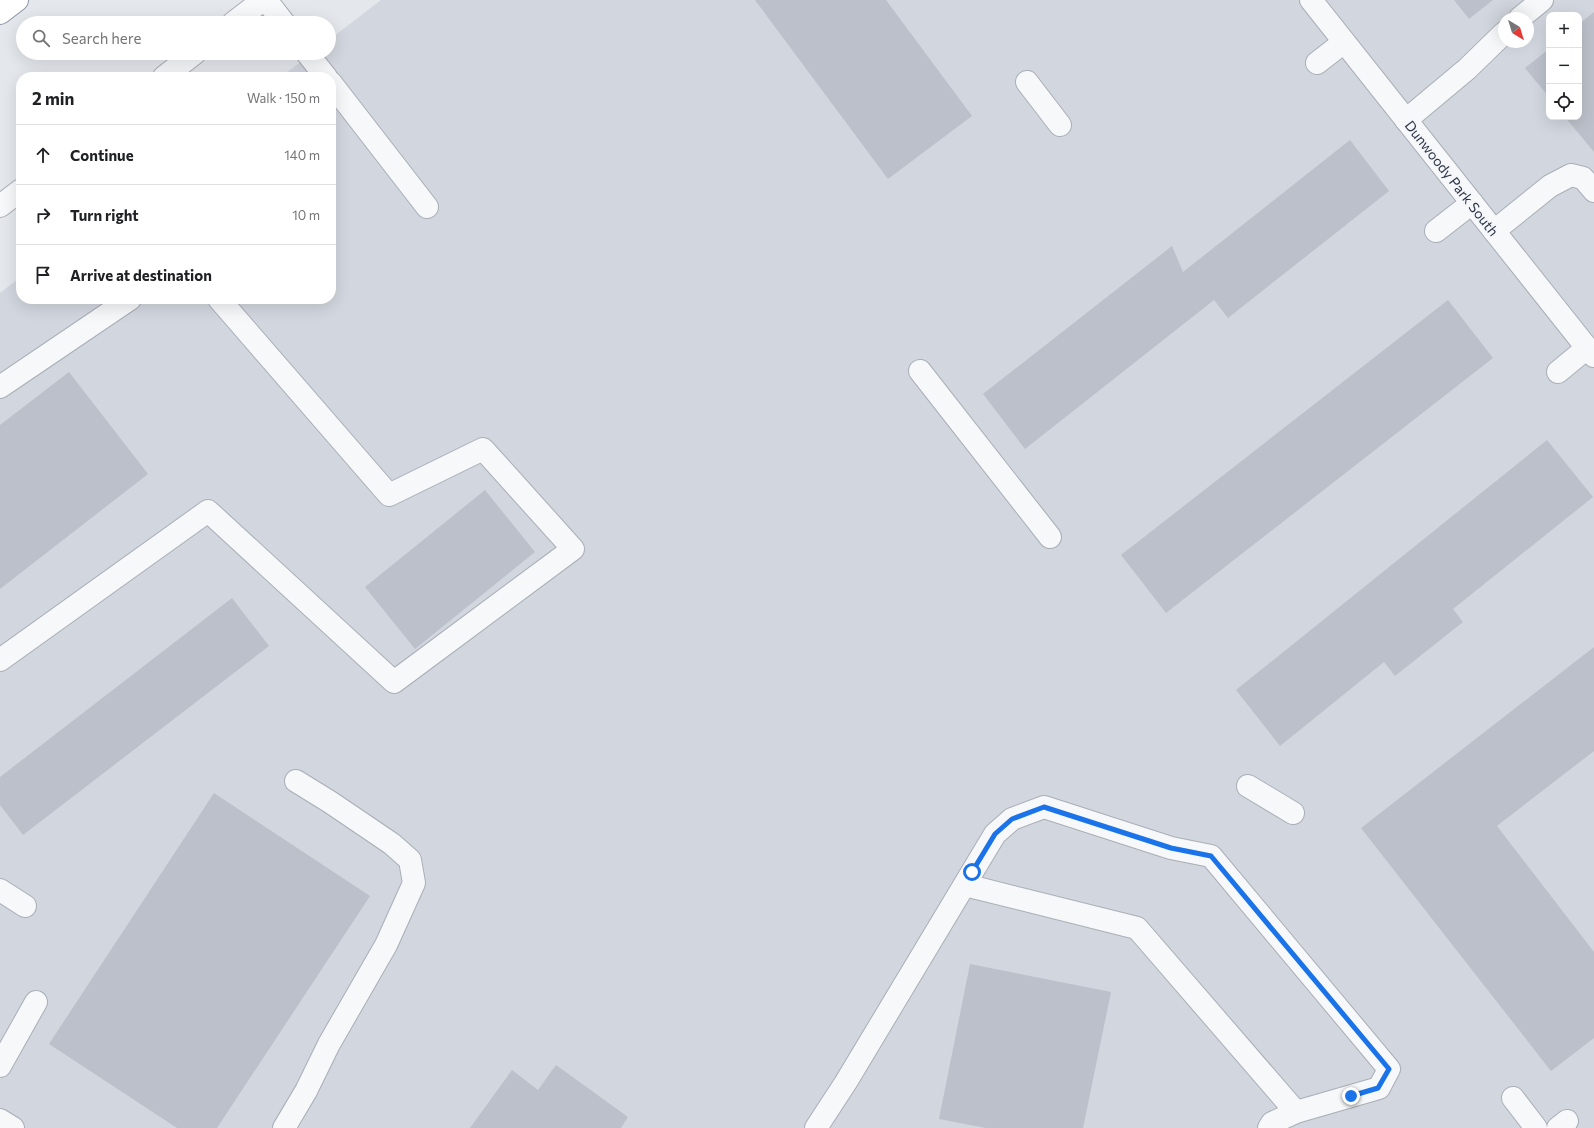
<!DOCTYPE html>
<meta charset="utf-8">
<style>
body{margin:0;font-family:Commissioner,sans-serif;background:#f6f6f6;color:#202124}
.controls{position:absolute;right:12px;top:12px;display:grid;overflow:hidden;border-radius:8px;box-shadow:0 4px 16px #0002}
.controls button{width:36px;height:36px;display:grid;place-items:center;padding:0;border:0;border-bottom:1px solid #e0e0e0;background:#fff;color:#202124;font:20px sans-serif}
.compass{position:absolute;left:1498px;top:12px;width:36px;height:36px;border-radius:50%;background:#fff;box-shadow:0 4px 16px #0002;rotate:142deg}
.stop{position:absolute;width:12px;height:12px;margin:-9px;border:3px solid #1a73e8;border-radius:50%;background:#fff}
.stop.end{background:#1a73e8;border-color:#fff;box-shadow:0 1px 4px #0008}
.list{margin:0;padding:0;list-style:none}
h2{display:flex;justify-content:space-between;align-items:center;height:52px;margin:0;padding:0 16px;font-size:17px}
h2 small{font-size:13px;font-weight:400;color:#757577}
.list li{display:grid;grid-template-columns:26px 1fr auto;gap:12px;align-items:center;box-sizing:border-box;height:60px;padding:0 16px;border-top:1px solid #e0e0e0}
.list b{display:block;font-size:15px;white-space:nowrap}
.list em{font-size:13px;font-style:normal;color:#757577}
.icon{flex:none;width:22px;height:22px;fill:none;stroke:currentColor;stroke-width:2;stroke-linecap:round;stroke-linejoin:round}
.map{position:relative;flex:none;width:1594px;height:1128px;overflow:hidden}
.search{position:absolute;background:#fff;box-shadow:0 4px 16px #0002;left:16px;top:16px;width:320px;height:44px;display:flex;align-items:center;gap:10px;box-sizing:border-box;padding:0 14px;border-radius:22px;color:#757577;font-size:15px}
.panel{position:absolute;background:#fff;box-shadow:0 4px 16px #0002;left:16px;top:72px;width:320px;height:232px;border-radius:16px}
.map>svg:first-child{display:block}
</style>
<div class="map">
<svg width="1594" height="1128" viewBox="0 0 1594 1128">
<rect width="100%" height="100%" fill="#e4e7ec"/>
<!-- built -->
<path fill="#d2d6de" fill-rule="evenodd" d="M381,0H1594V1128H0V293L21,277V299H331V77H281L312,53H329V40ZM1549,15H1579V117H1549ZM1504,18H1528V42H1504Z"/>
<!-- building -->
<g fill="#bbc0ca">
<polygon points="755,0 886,0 972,116 888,179"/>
<polygon points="1454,0 1493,0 1469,19"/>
<polygon points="1594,12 1594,152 1565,117 1579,117 1579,24"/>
<polygon points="1549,49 1549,97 1525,68"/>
<polygon points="1350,140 1389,191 1228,318 1214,300 1025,449 983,394 1172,246 1183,272"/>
<polygon points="1448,300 1493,358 1166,613 1121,555"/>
<polygon points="69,372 148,474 0,589 0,425"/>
<polygon points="1547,440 1593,497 1453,609 1463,622 1395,676 1384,662 1280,746 1236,690"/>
<polygon points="485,490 535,552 415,649 365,587"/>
<polygon points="232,598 269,646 23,835 0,805 0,777"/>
<polygon points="1594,647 1594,751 1497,826 1594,952 1594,1038 1551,1071 1361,828"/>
<polygon points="214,793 370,896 217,1128 177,1128 49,1044"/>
<polygon points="970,964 1111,992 1083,1128 986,1128 939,1119"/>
<polygon points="556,1065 628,1117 621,1128 470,1128 512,1070 538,1090"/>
</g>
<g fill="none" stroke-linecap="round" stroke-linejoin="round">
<!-- minor casing -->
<g stroke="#a9aeb7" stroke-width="24">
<g id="minor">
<polyline points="266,0 284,23"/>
<polyline points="1311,0 1587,348 1594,356"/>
<polyline points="1520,18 1542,0"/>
<polyline points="233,23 263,0"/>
<polyline points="307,53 326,77"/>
<polyline points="1317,63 1344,42"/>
<polyline points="164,77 195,53"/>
<polyline points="1027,82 1060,125"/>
<polyline points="331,83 427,207"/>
<polyline points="1406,120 1467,69 1504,33"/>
<polyline points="0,206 21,190"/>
<polyline points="1436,231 1472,203"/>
<polyline points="1494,231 1550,186 1571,175 1583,178 1594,191"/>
<polyline points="920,371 1050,537"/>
<polyline points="1558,372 1587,348"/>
<polyline points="0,387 130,299"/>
<polyline points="0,660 208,511 394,682 573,549 483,449 389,495 219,299"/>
<polyline points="1248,786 1293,813"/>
<polyline points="965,885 1137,928 1296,1112"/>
<polyline points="0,890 25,906"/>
<polyline points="0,1066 36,1002"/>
<polyline points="1513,1098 1536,1128"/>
<polyline points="0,1120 13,1128"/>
<polyline points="284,1128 306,1091 329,1044 386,945 414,883 410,860 392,844 330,802 296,781"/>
<polyline points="816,1128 846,1082 995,834 1012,819 1044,807 1171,848 1211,856 1389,1069 1379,1088 1296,1112 1272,1123 1269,1128"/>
<polyline points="1558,1128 1567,1121"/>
</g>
</g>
<!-- highway casing -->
<g stroke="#8b94a3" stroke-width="24">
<polyline id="highway" points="0,13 17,0"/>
</g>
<!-- minor -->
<use href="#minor" stroke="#f7f8fa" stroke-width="22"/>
<!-- highway -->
<use href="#highway" stroke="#fff" stroke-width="22"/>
</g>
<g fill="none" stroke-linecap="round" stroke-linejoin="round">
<!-- route -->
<polyline stroke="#1a73e8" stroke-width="5" points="972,872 995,834 1012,819 1044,807 1171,848 1211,856 1389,1069 1378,1088 1351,1096"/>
</g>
<g text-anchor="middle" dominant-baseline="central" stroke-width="3.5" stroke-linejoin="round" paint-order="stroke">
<!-- street labels -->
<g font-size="14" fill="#2b3445" stroke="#f4f6f9">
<text transform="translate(1452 178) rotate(52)">Dunwoody Park South</text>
</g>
</g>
</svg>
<div class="controls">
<button>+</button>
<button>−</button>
<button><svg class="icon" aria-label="locate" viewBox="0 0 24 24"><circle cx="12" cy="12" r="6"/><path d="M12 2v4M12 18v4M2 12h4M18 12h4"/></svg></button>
</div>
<svg class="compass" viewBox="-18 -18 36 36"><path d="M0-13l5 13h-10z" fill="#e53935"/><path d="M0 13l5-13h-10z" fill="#757577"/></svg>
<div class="stop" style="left:972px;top:872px"></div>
<div class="stop end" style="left:1351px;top:1096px"></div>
<div class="search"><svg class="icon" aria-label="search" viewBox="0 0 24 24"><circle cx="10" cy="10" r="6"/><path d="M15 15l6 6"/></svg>Search here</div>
<section class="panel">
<h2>2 min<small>Walk · 150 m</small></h2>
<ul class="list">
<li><svg class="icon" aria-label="ahead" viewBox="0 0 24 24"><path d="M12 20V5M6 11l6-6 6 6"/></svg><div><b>Continue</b></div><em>140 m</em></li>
<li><svg class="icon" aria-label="right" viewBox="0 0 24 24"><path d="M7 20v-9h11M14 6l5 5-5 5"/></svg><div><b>Turn right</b></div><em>10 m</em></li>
<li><svg class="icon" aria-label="arrive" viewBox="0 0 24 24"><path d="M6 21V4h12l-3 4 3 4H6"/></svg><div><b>Arrive at destination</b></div></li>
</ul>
</section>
</div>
